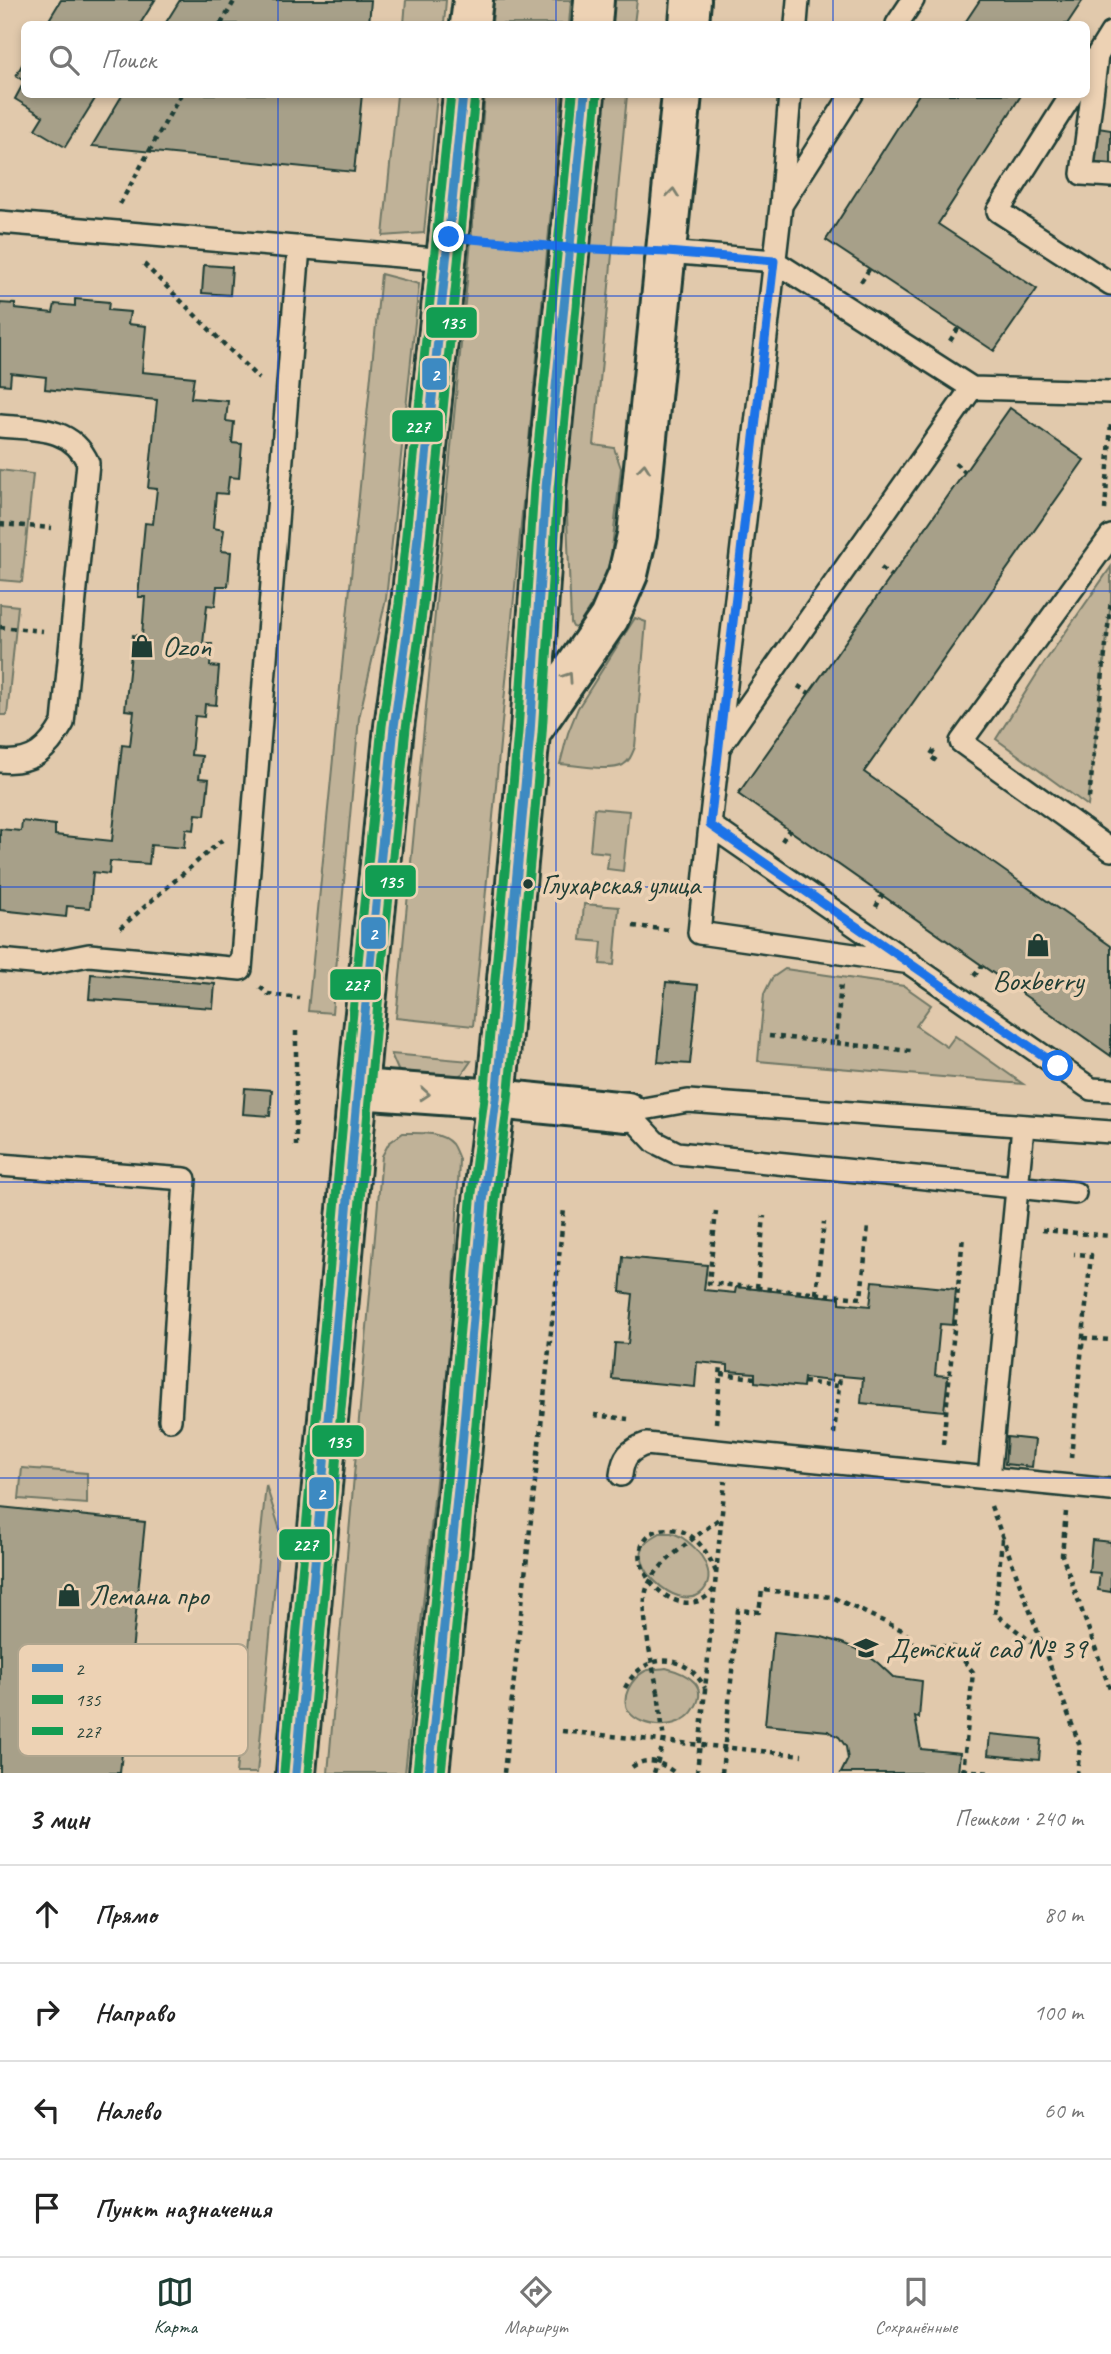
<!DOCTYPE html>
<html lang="ru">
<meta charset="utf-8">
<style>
body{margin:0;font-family:Caveat,sans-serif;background:#f2f2f2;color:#222}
.stop{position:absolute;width:21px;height:21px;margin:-16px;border:5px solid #1a73e8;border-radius:50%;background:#fff}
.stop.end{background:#1a73e8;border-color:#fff;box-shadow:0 2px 7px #0008}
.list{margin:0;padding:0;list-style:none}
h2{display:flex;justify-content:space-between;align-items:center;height:91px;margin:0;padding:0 28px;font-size:30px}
h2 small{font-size:23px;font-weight:400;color:#767676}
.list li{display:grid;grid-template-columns:46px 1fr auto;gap:21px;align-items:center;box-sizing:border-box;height:98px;padding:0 28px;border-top:2px solid #e0e0e0}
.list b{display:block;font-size:26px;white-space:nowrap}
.list em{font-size:23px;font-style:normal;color:#767676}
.icon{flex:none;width:38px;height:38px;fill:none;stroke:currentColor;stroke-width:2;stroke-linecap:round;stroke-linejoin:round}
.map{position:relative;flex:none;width:1111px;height:1773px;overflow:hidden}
.search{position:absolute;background:#fff;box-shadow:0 4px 10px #0003;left:21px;right:21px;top:21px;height:77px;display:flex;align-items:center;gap:18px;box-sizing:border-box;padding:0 24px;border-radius:10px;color:#767676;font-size:26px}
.sheet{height:483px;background:#fff}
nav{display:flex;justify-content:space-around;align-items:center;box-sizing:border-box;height:98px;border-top:2px solid #e0e0e0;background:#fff;font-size:19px;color:#767676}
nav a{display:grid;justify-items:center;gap:4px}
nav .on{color:#1f3d34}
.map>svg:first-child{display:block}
</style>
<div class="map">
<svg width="1111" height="1773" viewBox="0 0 1111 1773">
<rect width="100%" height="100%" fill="#e1c9ac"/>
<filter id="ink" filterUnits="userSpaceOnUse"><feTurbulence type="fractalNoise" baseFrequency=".0143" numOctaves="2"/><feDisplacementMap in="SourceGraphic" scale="14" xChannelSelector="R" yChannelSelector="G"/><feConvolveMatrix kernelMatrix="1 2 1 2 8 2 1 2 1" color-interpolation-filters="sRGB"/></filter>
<g filter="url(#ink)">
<!-- green -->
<g fill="#c0b298" stroke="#707866" stroke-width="2">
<polygon points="406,0 446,0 444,24 404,24"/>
<polygon points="494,0 571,0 569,24 492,24"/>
<polygon points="614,0 637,0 634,24 612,24"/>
<polygon points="397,95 437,95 424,233 383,236"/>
<polygon points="485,95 562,95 473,1026 396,1018"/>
<polygon points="605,95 627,95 594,445 614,448 621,468 611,557 602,588 577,628 573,627 571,623 566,489"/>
<polygon points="381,274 419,284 386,599 359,718 332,1013 308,1011"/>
<polygon points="0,470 33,474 22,582 0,580"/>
<polygon points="1111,567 1111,600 1088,806 996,739 1042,666"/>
<polygon points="0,604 18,606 7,715 0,715"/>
<path d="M635,618L646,622L635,747C632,754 630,761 623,765C609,772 576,765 560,764L568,733L578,708Z"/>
<polygon points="594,808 629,811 623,871 607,869 609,853 590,851"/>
<polygon points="584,904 619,907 614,965 600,964 602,942 581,940"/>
<polygon points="785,969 904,986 931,1005 916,1026 947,1047 955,1036 1023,1084 758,1061 764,994 772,978"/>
<polygon points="391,1054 471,1061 462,1074 447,1082 412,1080 398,1070"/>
<path d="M403,1133C419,1133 440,1131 452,1144C455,1148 457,1155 459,1159L453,1321L405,1773H328L382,1156L389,1143Z"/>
<polygon points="22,1468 87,1473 87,1504 19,1499"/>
<polygon points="266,1485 280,1530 257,1773 236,1773"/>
<path d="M660,1533C661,1533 670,1533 671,1533C691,1537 721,1571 703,1591C682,1614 632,1571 643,1547C646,1540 654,1537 660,1533Z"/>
<path d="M666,1668C689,1674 711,1686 692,1712C679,1729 643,1730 629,1712C619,1698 632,1678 645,1671C651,1669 660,1669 666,1668Z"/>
</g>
<!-- building -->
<g fill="#a7a089" stroke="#1f3d34" stroke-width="2">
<polygon points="61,0 155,0 140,24 39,24 42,19 47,23"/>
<polygon points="180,0 371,0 369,24 165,24"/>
<polygon points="980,0 1083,0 1067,24 964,24"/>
<polygon points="24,61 24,81 16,76"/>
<polygon points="24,82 24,94 98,94 65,147 35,129 43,116 15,99"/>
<polygon points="123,94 362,94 354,172 92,146"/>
<polygon points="919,94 1022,94 938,224 1037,289 994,351 826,240"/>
<polygon points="1098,128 1111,130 1111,164 1094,163"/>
<polygon points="204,265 232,267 230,295 202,293"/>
<polygon points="75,299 109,302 108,310 130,312 128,324 146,326 142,372 194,377 191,398 228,401 226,421 234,422 232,443 242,444 239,478 229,477 227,494 216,493 213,528 224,530 221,551 231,552 228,586 217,586 215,606 207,605 203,644 212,644 210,666 219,667 216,705 205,704 204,717 195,716 191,755 202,756 199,778 209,779 205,815 196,814 194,830 186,829 184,848 151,845 149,864 110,861 109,874 93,872 90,908 67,906 66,917 0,910 0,829 21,831 22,821 55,825 55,835 112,841 122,745 130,746 134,711 125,710 133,635 142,636 145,597 138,597 145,523 153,524 157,489 148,488 157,400 45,389 46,377 11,373 10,385 0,384 0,303 15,304 15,309 53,313 55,304 75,306"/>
<polygon points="1010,408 1084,460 864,772 1111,946 1111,1056 738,794"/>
<polygon points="91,974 215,984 213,1008 89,999"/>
<polygon points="666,982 698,985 690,1064 658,1062"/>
<polygon points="245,1088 272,1090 270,1116 243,1114"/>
<polygon points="623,1257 707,1265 704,1290 735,1293 736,1287 840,1298 840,1303 870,1306 873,1281 956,1289 953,1325 940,1324 935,1375 948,1376 944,1411 861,1403 863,1378 832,1375 832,1381 804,1378 803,1387 755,1382 755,1373 728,1371 728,1365 697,1362 695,1387 612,1379 615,1343 628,1344 633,1294 620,1292"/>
<polygon points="1007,1437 1035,1440 1032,1467 1005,1464"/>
<polygon points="0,1507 145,1522 120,1773 0,1773"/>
<polygon points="1092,1540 1111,1542 1111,1592 1098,1590 1100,1573 1089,1572"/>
<polygon points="774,1632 822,1637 842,1643 861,1651 878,1663 893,1677 922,1681 919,1718 915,1717 921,1749 960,1753 958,1773 841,1773 848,1759 846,1747 839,1737 828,1731 765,1725"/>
<polygon points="990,1734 1041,1739 1039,1760 988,1755"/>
</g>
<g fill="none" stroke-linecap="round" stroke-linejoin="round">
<!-- lane casing -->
<g stroke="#1f3d34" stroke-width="26">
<g id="lane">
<polyline points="796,24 798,0"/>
<polyline points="897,24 913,0"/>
<polyline points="1097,56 1082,174 1111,176"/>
<polyline points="1090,67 1111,33"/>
<polyline points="1072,94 998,211 1111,284"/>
<polyline points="783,202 852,94"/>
<polyline points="0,222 447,260"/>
<polyline points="667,252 774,261 972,388 1111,392"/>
<path d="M0,426C34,429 72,426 88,463L63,723C48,750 33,764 0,761"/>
<polyline points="1111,536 961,742 1111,850"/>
<polyline points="718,749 972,388"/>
<polyline points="710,825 781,206 790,94"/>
<polyline points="0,960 42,964 89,955 241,969 299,247"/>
<polyline points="911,963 699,933 710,825 1091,1089 1111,1090"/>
<polyline points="627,1112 688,1101 1111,1132"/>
<polyline points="627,1112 655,1142 677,1153 1075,1193"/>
<polyline points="0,1165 185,1179 170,1420"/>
<path d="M621,1475C623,1457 629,1450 646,1444L989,1478L1023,1127"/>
<polyline points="989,1478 1111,1490"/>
</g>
</g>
<!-- street casing -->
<g stroke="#1f3d34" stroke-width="44">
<g id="street">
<polyline points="689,24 691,0"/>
<polyline points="530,733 609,618 628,574 637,535 682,94"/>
<polyline points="357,1089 496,1099 627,1112"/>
</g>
</g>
<!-- secondary casing -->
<g stroke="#1f3d34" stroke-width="44">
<g id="secondary">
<polyline points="470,24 473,0"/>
<polyline points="592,24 594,0"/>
<polyline points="296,1773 363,1033 394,727 411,605 463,94"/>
<polyline points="429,1773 460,1469 483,1202 496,1099 530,733 546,488 585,94"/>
</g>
</g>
<!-- path -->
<g stroke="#1f3d34" stroke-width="4.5" stroke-dasharray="5 5" stroke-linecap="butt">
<polyline points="221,24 235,0"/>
<polyline points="120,204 181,94"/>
<polyline points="485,240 532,245"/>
<polyline points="607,250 630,251"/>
<polyline points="144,264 259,379"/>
<polyline points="861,282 870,268"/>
<polyline points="950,341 959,327"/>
<polyline points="955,463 965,472"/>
<polyline points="1105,510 1111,423"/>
<polyline points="0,524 52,528"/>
<polyline points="881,568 891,576"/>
<polyline points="0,627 43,631"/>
<polyline points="798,686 809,693"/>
<polyline points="934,750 930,756 939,763"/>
<polyline points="1089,798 1111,600"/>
<polyline points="782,841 789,830"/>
<polyline points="876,907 882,895"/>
<polyline points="633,926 671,930"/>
<polyline points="120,928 222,840"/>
<polyline points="974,976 982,966"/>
<polyline points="260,987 268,994 299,998"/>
<polyline points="769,1036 836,1043 841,982"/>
<polyline points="836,1043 911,1051"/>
<polyline points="296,1146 296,1026"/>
<polyline points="716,1211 709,1283 861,1298 868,1226"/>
<polyline points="1042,1230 1111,1236"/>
<polyline points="757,1288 764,1216"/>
<polyline points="816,1294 824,1222"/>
<polyline points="1083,1338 1111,1340"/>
<polyline points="721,1374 755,1378"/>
<polyline points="803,1382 838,1386"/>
<polyline points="594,1415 628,1419"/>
<polyline points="716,1423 721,1365"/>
<polyline points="834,1434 840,1376"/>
<polyline points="943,1444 963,1236"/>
<polyline points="1071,1458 1091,1255 1074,1254"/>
<polyline points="991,1506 1080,1746 1077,1773"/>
<polyline points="1066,1512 1062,1555 1111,1692"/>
<polyline points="1002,1539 995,1614 1045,1652"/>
<path d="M714,1589C682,1631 620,1567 647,1537C655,1529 667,1528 677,1530C697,1534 709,1555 716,1572"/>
<path d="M625,1688C644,1651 686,1652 705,1688"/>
<path d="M658,1692C653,1667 639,1611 647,1588C656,1562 700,1535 721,1517"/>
<polyline points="562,1731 802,1755"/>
<path d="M632,1767C647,1756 661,1762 675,1773"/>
<polyline points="963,1770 991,1773"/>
<polyline points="504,1773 564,1209"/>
<polyline points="697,1773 725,1481"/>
<polyline points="722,1773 738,1610 759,1612 762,1590 832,1597 904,1631 914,1644 953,1647 973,1672 963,1773"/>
</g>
<!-- lane -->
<use href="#lane" stroke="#edd2b4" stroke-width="21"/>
<!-- street -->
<use href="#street" stroke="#edd2b4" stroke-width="38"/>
<!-- secondary -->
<use href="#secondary" stroke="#edd2b4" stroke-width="38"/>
<!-- path-bridge -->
<polyline stroke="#1f3d34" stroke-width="4.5" stroke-dasharray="5 5" stroke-linecap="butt" points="654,1773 664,1741 658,1692"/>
<!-- bus-1 casing -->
<g stroke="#edd2b4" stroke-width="14">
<g id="bus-1">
<polyline points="296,1773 363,1033 394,727 411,605 463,94"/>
<polyline points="429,1773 460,1469 483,1202 496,1099 530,733 546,488 585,94"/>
</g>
</g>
<!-- bus-2 casing -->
<g stroke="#edd2b4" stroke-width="14">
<g id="bus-2">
<polyline points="308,1773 375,1034 406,728 423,606 475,95"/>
<polyline points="441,1773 472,1470 495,1203 508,1100 542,734 558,489 597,95"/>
</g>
</g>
<!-- bus-3 casing -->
<g stroke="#edd2b4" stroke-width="14">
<g id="bus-3">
<polyline points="284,1772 351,1032 382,726 399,604 451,94"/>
<polyline points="417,1772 448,1468 471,1201 484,1098 518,732 534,487 573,94"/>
</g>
</g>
<!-- bus-1 -->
<use href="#bus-1" stroke="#3d8ac2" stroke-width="9"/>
<!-- bus-2 -->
<use href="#bus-2" stroke="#129d52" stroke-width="9"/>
<!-- bus-3 -->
<use href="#bus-3" stroke="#129d52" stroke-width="9"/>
</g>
<!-- one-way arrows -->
<defs><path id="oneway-chevron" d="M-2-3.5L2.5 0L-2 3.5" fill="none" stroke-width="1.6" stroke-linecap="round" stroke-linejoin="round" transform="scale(1.75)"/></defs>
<g stroke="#7c806e">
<use href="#oneway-chevron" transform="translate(673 193) rotate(-84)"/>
<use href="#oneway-chevron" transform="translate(644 468) rotate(-84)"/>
<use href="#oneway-chevron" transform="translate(568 677) rotate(-56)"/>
<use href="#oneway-chevron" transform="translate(425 1094) rotate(4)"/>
</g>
</g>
<g fill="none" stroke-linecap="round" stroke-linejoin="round" filter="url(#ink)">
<!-- route -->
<polyline stroke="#1a73e8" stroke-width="9" points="449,237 570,248 667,252 774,261 710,825 1058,1066"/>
</g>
<!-- grid -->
<path fill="none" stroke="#1d4ed8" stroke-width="2" stroke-opacity="0.55" d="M278,0V24M556,0V24M833,0V24M278,94V1773M556,94V1773M833,94V1773M0,296H1111M0,591H1111M0,887H1111M0,1182H1111M0,1478H1111"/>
<!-- icons -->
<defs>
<g id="shop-bare" transform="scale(1.89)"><path d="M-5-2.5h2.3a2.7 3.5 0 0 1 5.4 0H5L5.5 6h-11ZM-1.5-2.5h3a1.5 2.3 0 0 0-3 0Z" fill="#1f3d34" stroke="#edd2b4" stroke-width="2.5" paint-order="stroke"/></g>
<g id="school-bare" transform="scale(1.89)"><path d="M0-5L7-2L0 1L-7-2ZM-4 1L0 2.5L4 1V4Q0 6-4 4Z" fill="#1f3d34" stroke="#edd2b4" stroke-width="2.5" paint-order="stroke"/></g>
</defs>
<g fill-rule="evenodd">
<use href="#shop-bare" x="142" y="646"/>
<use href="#shop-bare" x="1038" y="945"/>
<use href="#shop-bare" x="69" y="1595"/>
<use href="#school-bare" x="866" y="1648"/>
</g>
<!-- markers -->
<circle fill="#1f3d34" stroke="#edd2b4" stroke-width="2.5" cx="528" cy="884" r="6"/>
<g text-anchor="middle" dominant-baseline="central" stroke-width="7" stroke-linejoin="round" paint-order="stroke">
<!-- bus labels -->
<g font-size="28" fill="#1f3d34" stroke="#edd2b4" text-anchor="start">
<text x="541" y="884">Глухарская улица</text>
</g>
<!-- poi labels -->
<g font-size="30" fill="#1f3d34" stroke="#edd2b4" text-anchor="start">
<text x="162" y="646">Ozon</text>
<text x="1038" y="980" text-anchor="middle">Boxberry</text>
<text x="89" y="1595">Лемана про</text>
<text x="886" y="1648">Детский сад № 39</text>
</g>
</g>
<!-- legend -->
<rect x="18" y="1644" width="230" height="112" rx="10" fill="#edd2b4" stroke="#afa58e" stroke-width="2"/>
<rect x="32" y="1664" width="31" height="8" fill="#3d8ac2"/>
<rect x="32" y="1695" width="31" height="9" fill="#129d52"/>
<rect x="32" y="1727" width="31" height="8" fill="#129d52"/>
<g font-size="19" fill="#1f3d34">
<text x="75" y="1675">2</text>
<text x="75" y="1706">135</text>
<text x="75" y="1738">227</text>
</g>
<g stroke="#edd2b4" stroke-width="2.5">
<rect x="425" y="306" width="53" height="33" rx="7" fill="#129d52"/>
<rect x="421" y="357" width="27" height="34" rx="7" fill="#3d8ac2"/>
<rect x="391" y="409" width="53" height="34" rx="7" fill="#129d52"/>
<rect x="364" y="864" width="53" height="34" rx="7" fill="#129d52"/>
<rect x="360" y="916" width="27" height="34" rx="7" fill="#3d8ac2"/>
<rect x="329" y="968" width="53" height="33" rx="7" fill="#129d52"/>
<rect x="311" y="1424" width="54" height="34" rx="7" fill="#129d52"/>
<rect x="308" y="1476" width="27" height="34" rx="7" fill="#3d8ac2"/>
<rect x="278" y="1528" width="53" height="33" rx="7" fill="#129d52"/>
</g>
<g font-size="19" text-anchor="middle" font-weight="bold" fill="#fff">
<text x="452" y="329">135</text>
<text x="435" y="381">2</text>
<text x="417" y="433">227</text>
<text x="390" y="888">135</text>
<text x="373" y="940">2</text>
<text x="356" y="991">227</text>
<text x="338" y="1448">135</text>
<text x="321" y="1500">2</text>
<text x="305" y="1551">227</text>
</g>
</svg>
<div class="stop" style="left:1058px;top:1066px"></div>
<div class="stop end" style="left:449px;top:237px"></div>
<div class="search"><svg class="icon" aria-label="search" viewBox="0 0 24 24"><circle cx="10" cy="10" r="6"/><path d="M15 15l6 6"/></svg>Поиск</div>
</div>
<section class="sheet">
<h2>3 мин<small>Пешком · 240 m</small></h2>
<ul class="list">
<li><svg class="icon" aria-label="ahead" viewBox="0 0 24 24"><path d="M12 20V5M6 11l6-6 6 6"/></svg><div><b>Прямо</b></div><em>80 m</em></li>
<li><svg class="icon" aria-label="right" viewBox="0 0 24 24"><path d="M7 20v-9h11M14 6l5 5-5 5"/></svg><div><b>Направо</b></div><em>100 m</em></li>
<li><svg class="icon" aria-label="left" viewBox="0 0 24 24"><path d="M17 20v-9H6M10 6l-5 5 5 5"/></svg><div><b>Налево</b></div><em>60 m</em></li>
<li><svg class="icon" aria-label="arrive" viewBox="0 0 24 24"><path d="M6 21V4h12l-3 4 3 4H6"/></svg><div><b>Пункт назначения</b></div></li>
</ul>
</section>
<nav>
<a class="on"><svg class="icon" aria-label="map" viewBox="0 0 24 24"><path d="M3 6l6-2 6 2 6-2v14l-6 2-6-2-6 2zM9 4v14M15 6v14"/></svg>Карта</a>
<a><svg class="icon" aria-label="directions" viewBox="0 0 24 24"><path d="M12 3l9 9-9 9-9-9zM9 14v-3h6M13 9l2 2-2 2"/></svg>Маршрут</a>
<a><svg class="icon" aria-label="saved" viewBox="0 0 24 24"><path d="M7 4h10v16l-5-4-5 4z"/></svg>Сохранённые</a>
</nav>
